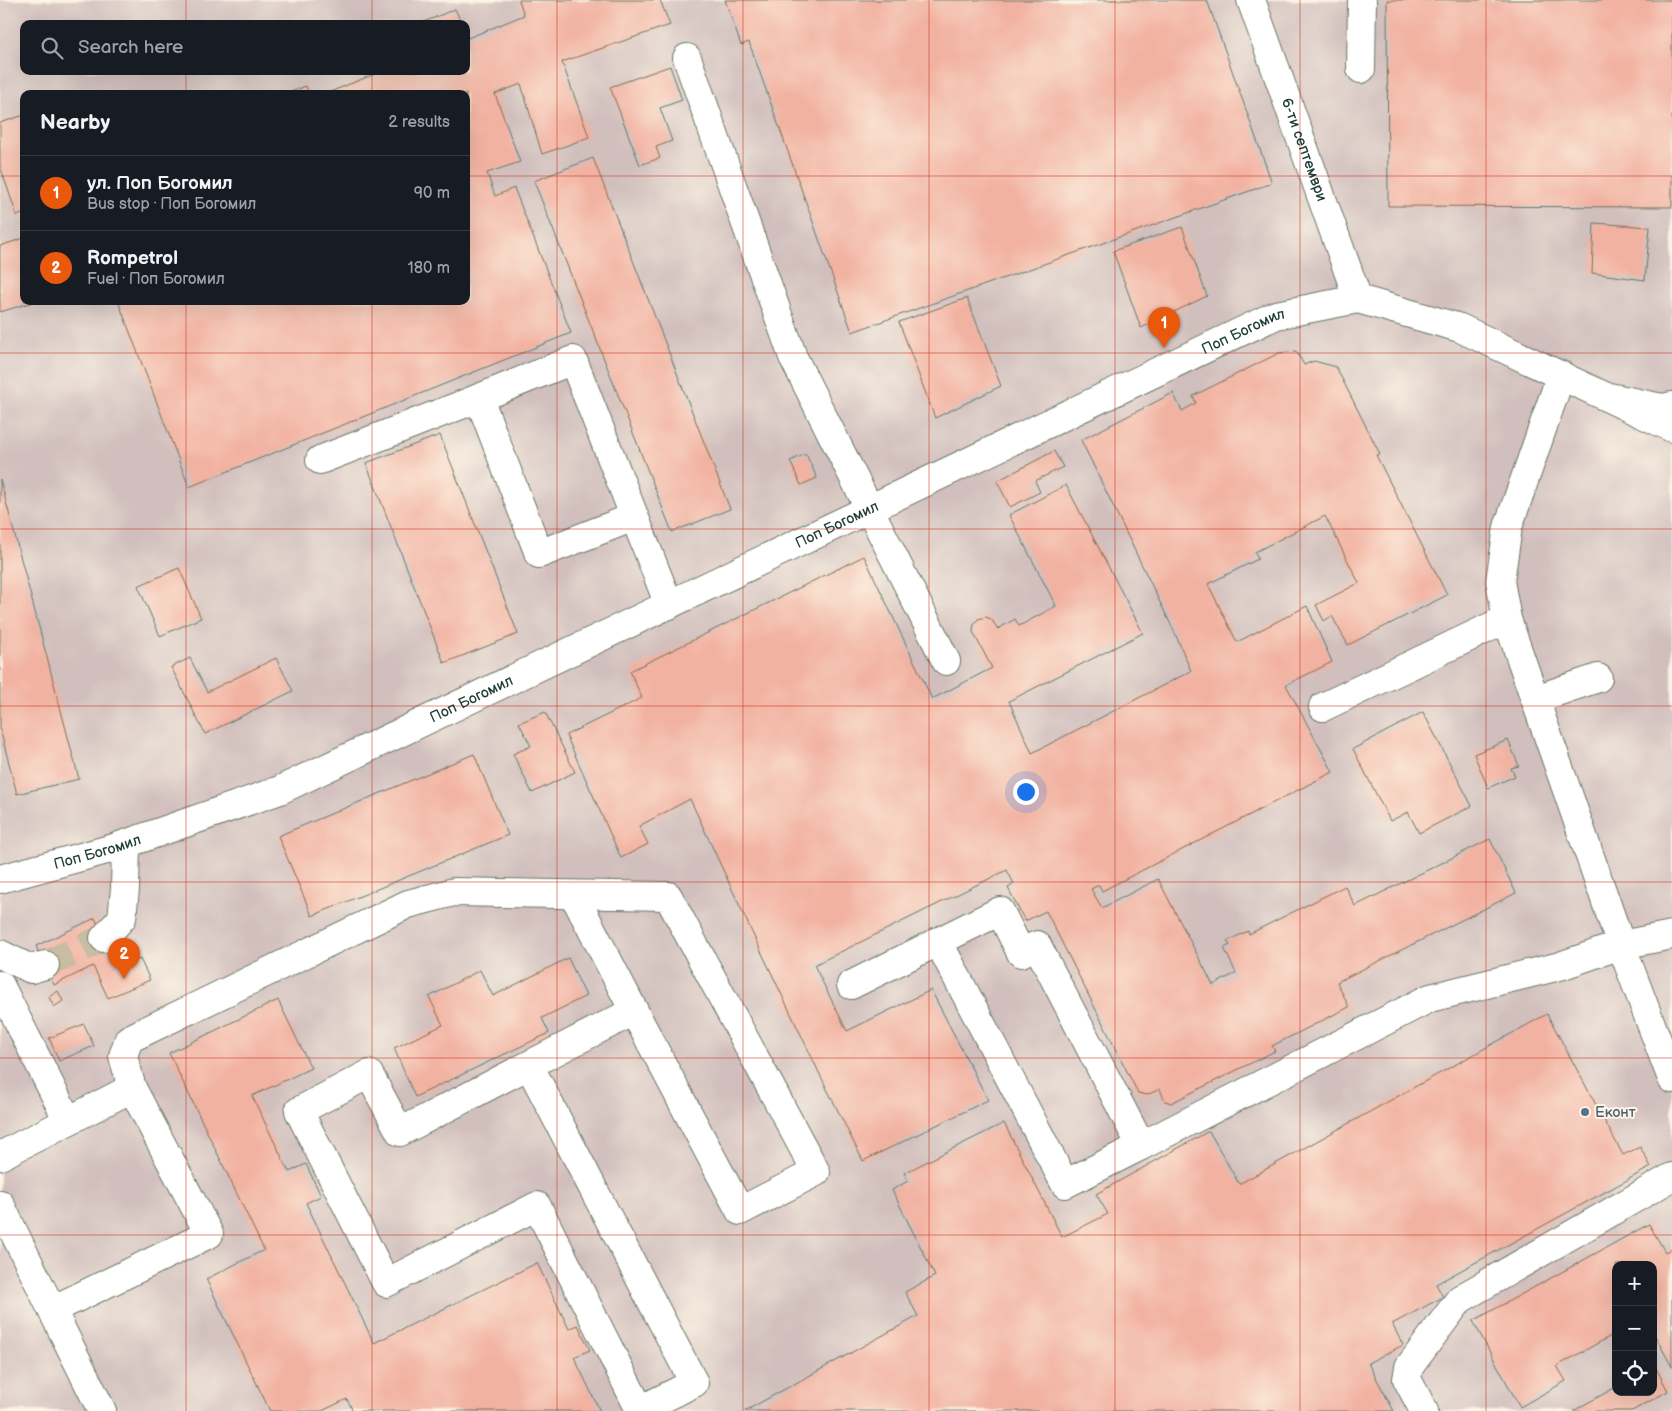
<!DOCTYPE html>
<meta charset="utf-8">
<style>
body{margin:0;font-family:"Balsamiq Sans",sans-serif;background:#242831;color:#f1f3f6}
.controls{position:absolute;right:15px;bottom:15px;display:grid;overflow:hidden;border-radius:10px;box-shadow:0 5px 20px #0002}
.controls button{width:45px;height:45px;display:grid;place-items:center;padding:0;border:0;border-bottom:1px solid #363941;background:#171b24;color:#f1f3f6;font:25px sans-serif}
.you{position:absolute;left:1025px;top:791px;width:18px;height:18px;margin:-12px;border:4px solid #fff;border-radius:50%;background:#1a73e8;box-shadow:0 0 0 8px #1a73e833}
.badge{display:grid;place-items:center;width:32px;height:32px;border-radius:50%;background:#ea580c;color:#fff;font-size:16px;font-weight:700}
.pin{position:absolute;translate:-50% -41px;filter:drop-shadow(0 1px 2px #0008)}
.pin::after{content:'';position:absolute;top:26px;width:18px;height:15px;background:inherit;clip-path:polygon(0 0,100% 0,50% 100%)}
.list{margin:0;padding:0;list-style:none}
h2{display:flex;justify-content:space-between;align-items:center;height:65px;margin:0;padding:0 20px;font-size:21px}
h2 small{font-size:16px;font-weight:400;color:#9ea1a6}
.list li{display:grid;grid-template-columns:32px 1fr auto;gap:15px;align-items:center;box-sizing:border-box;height:75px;padding:0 20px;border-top:1px solid #363941}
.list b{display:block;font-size:19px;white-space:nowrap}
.list p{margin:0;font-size:16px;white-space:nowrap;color:#9ea1a6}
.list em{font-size:16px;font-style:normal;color:#9ea1a6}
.icon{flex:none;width:28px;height:28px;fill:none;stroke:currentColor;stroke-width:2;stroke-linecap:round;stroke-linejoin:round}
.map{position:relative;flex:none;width:1672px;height:1411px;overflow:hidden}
.search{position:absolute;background:#171b24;box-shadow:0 5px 20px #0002;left:20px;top:20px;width:450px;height:55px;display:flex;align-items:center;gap:12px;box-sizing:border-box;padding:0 18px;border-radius:10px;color:#9ea1a6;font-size:19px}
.panel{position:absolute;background:#171b24;box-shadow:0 5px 20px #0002;left:20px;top:90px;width:450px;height:215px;border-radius:10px}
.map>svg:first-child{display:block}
</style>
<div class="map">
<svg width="1672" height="1411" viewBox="0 0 1672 1411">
<rect width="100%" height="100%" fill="#fcf5e5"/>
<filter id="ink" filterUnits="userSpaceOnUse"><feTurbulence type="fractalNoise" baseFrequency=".02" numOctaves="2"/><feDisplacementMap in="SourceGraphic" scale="10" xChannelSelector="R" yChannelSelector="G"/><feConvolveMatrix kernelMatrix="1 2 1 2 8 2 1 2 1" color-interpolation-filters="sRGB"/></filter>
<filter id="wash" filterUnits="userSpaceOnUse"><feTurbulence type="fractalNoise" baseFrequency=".0096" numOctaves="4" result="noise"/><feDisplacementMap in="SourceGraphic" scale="20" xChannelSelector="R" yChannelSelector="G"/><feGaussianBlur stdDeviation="1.12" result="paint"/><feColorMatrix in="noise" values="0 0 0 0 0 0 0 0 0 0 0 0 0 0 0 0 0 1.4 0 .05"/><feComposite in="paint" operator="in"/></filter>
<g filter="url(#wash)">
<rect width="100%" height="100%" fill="#f2dcbd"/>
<!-- industrial -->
<path fill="#d1bfbd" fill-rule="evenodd" d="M0,0H1672V1411H0ZM24,24H466V71H24ZM24,94H466V301H24ZM1616,1265H1653V1392H1616Z"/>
<g id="blocks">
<!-- building -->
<g fill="#f2b2a2">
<polygon points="519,0 660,0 670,25 562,62 589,137 571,144 542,154 521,84 495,94 520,162 487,173 495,196 514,188 571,333 189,487 118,301 466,301 466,94 325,94 377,73 377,71 466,71 466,34 468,38 524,15"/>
<polygon points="725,0 1207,0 1272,183 852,332 749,42 741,45"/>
<polygon points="1387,0 1672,0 1672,207 1388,206"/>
<polygon points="455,9 462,24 425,24 424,22"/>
<polygon points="670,66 682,100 660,108 672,141 656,147 660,158 640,165 610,87"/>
<polygon points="306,86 309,94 286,94"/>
<polygon points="24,115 24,213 17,216 0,166 0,123"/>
<polygon points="593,158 730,509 672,532 534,181"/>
<polygon points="1594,223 1650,227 1645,280 1592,273"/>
<polygon points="1182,227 1207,296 1141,328 1113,251"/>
<polygon points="24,238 24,301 33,302 0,312 0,246"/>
<polygon points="967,298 1001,386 935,418 899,322"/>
<polygon points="1296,351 1304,365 1314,361 1336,367 1380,454 1376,455 1447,595 1348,645 1332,616 1324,621 1316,605 1359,583 1325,516 1255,552 1258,559 1208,584 1237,642 1307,606 1332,662 1286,685 1333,772 1102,891 1099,885 1091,889 1102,908 1158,879 1213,985 1236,973 1224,948 1230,945 1227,941 1248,931 1249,934 1345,886 1355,906 1490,839 1516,893 1337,982 1349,1007 1272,1046 1275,1051 1171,1103 1165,1101 1160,1089 1147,1095 1138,1093 1046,911 1025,921 1008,888 1014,884 1007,870 814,965 847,1031 931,990 988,1100 863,1161 825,1085 757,943 690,799 639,826 648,844 621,858 566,735 642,698 630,671 864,556 932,699 992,668 973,632 974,624 978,619 986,617 991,619 998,629 1015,619 1019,626 1056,606 1009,515 1066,485 1143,633 1009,701 1032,753 1191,671 1174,631 1081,440 1173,393 1182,411 1196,403 1193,396 1279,353"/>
<polygon points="440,435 518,634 444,663 366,463"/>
<polygon points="1054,451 1063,467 1035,481 1040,492 1010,507 997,481"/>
<polygon points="806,454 817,478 801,485 790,461"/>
<polygon points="0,479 79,779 17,794 0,729"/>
<polygon points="179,568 201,618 160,636 138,586"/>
<polygon points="190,658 207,692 276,658 293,691 205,734 171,667"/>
<polygon points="545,712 575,772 532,793 513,754 531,746 519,723"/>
<polygon points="1423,712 1472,806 1419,833 1408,812 1390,821 1353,749"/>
<polygon points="1508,740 1519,766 1511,768 1515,776 1488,788 1474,754"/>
<polygon points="474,754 508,835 312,916 278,836"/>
<polygon points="95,918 118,968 140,959 150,980 108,998 93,966 54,985 36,946"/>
<polygon points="568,958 586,996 542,1018 549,1033 415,1097 394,1048 443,1025 429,997 480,970 493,996"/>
<polygon points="58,991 63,1001 54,1007 49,997"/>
<polygon points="278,1000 311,1068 252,1096 289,1172 306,1164 321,1196 306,1203 374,1343 537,1263 569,1329 578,1325 590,1350 574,1357 600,1411 353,1411 347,1399 322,1411 270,1411 206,1279 264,1250 169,1053"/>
<polygon points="1547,1014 1623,1155 1640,1147 1651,1167 1436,1284 1443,1297 1392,1324 1403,1345 1368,1363 1394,1411 745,1411 918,1316 905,1292 935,1276 892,1190 908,1181 904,1173 1004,1123 1062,1237 1108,1214 1096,1194 1209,1131 1239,1184"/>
<polygon points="84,1024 94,1046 59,1061 49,1038"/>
<polygon points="1649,1224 1665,1252 1672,1248 1672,1367 1653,1332 1653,1265 1616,1265 1616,1333 1557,1366 1566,1381 1520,1407 1473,1321"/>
<polygon points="1655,1366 1668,1391 1632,1411 1573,1411 1616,1387 1616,1392 1653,1392"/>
</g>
</g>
</g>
<g filter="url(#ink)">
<use href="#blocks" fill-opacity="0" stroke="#697564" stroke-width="1"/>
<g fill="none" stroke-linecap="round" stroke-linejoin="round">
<!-- minor-tunnel -->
<polyline stroke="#c8bca2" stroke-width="28" stroke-dasharray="28 14" stroke-linecap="butt" points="45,965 104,938"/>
<!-- minor casing -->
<g stroke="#697564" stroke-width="30">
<g id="minor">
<path id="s1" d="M1251,0L1358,299"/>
<polyline points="687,58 793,357 946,661"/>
<polyline points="1361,69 1362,0"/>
<polyline points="1561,375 1508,527 1500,581 1507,619 1621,945 1672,935"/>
<polyline points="479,398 573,360 669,605"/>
<polyline points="320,460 479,398 539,554 634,517"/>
<polyline points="1536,699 1598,678"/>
<polyline points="1323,707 1507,619"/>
<path id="s2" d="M0,879L114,848L280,790L1276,315L1358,299L1460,328L1672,428"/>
<polyline points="574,895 634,1011"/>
<polyline points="104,938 122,918 125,889 126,844"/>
<polyline points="938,941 1065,1184 1141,1146"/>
<polyline points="0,954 31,969 45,965"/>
<polyline points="0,985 68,1121 132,1088 209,1234 52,1310 102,1411"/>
<polyline points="851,985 1000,911 1021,953 1037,945 1141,1146 1430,998 1560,966 1621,945 1672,1079"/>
<polyline points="132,1088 123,1056 129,1039 408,904 454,892 668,896 816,1172 740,1211 634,1011 529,1065 694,1383 640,1410 537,1206 386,1283 299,1111 369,1074 400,1132 529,1065"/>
<polyline points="0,1156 68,1121"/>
<polyline points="0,1204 52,1310"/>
<polyline points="1424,1411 1407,1379 1409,1367 1460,1299 1672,1177"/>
</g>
</g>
<!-- major casing -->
<g stroke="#697564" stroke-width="30">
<polyline id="major" points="1609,397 1662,408 1672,406"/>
</g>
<!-- minor -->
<use href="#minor" stroke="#fff" stroke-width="28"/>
<!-- major -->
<use href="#major" stroke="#fff" stroke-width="28"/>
</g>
</g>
<!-- grid -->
<path fill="none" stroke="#c8321e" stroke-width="1" stroke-opacity="0.55" d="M186,0V24M372,0V24M557,0V1411M743,0V1411M929,0V1411M1115,0V1411M1300,0V1411M1486,0V1411M186,71V94M372,71V94M0,176H24M466,176H1672M186,301V1411M372,301V1411M0,353H1672M0,529H1672M0,706H1672M0,882H1672M0,1058H1672M0,1235H1672"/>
<!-- markers -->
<circle fill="#5c6f8a" stroke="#fcf5e5" stroke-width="2" cx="1585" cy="1112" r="5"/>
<g text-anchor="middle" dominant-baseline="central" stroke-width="4" stroke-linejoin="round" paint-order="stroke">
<!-- street labels -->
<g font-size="15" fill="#1f3d34" stroke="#fcf5e5">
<text stroke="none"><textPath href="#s1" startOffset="159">6-ти септември</textPath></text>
<text stroke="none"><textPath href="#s2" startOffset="1361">Поп Богомил</textPath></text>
<text stroke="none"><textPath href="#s2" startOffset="911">Поп Богомил</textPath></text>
<text stroke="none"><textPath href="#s2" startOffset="506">Поп Богомил</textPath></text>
<text stroke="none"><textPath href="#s2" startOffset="101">Поп Богомил</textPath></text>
</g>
<!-- service labels -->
<g font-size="15" fill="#4e5e75" stroke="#fcf5e5" text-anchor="start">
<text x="1595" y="1112">Еконт</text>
</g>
</g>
</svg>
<div class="controls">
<button>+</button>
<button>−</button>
<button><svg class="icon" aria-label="locate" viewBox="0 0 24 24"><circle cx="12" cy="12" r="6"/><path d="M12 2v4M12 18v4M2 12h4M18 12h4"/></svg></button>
</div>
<div class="you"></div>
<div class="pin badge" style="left:1164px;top:348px">1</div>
<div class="pin badge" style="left:124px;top:979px">2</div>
<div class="search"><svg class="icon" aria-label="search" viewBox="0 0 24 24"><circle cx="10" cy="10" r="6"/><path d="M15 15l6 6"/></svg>Search here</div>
<section class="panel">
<h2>Nearby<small>2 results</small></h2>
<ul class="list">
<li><span class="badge">1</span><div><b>ул. Поп Богомил</b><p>Bus stop · Поп Богомил</p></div><em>90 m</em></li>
<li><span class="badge">2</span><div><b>Rompetrol</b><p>Fuel · Поп Богомил</p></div><em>180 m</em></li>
</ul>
</section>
</div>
